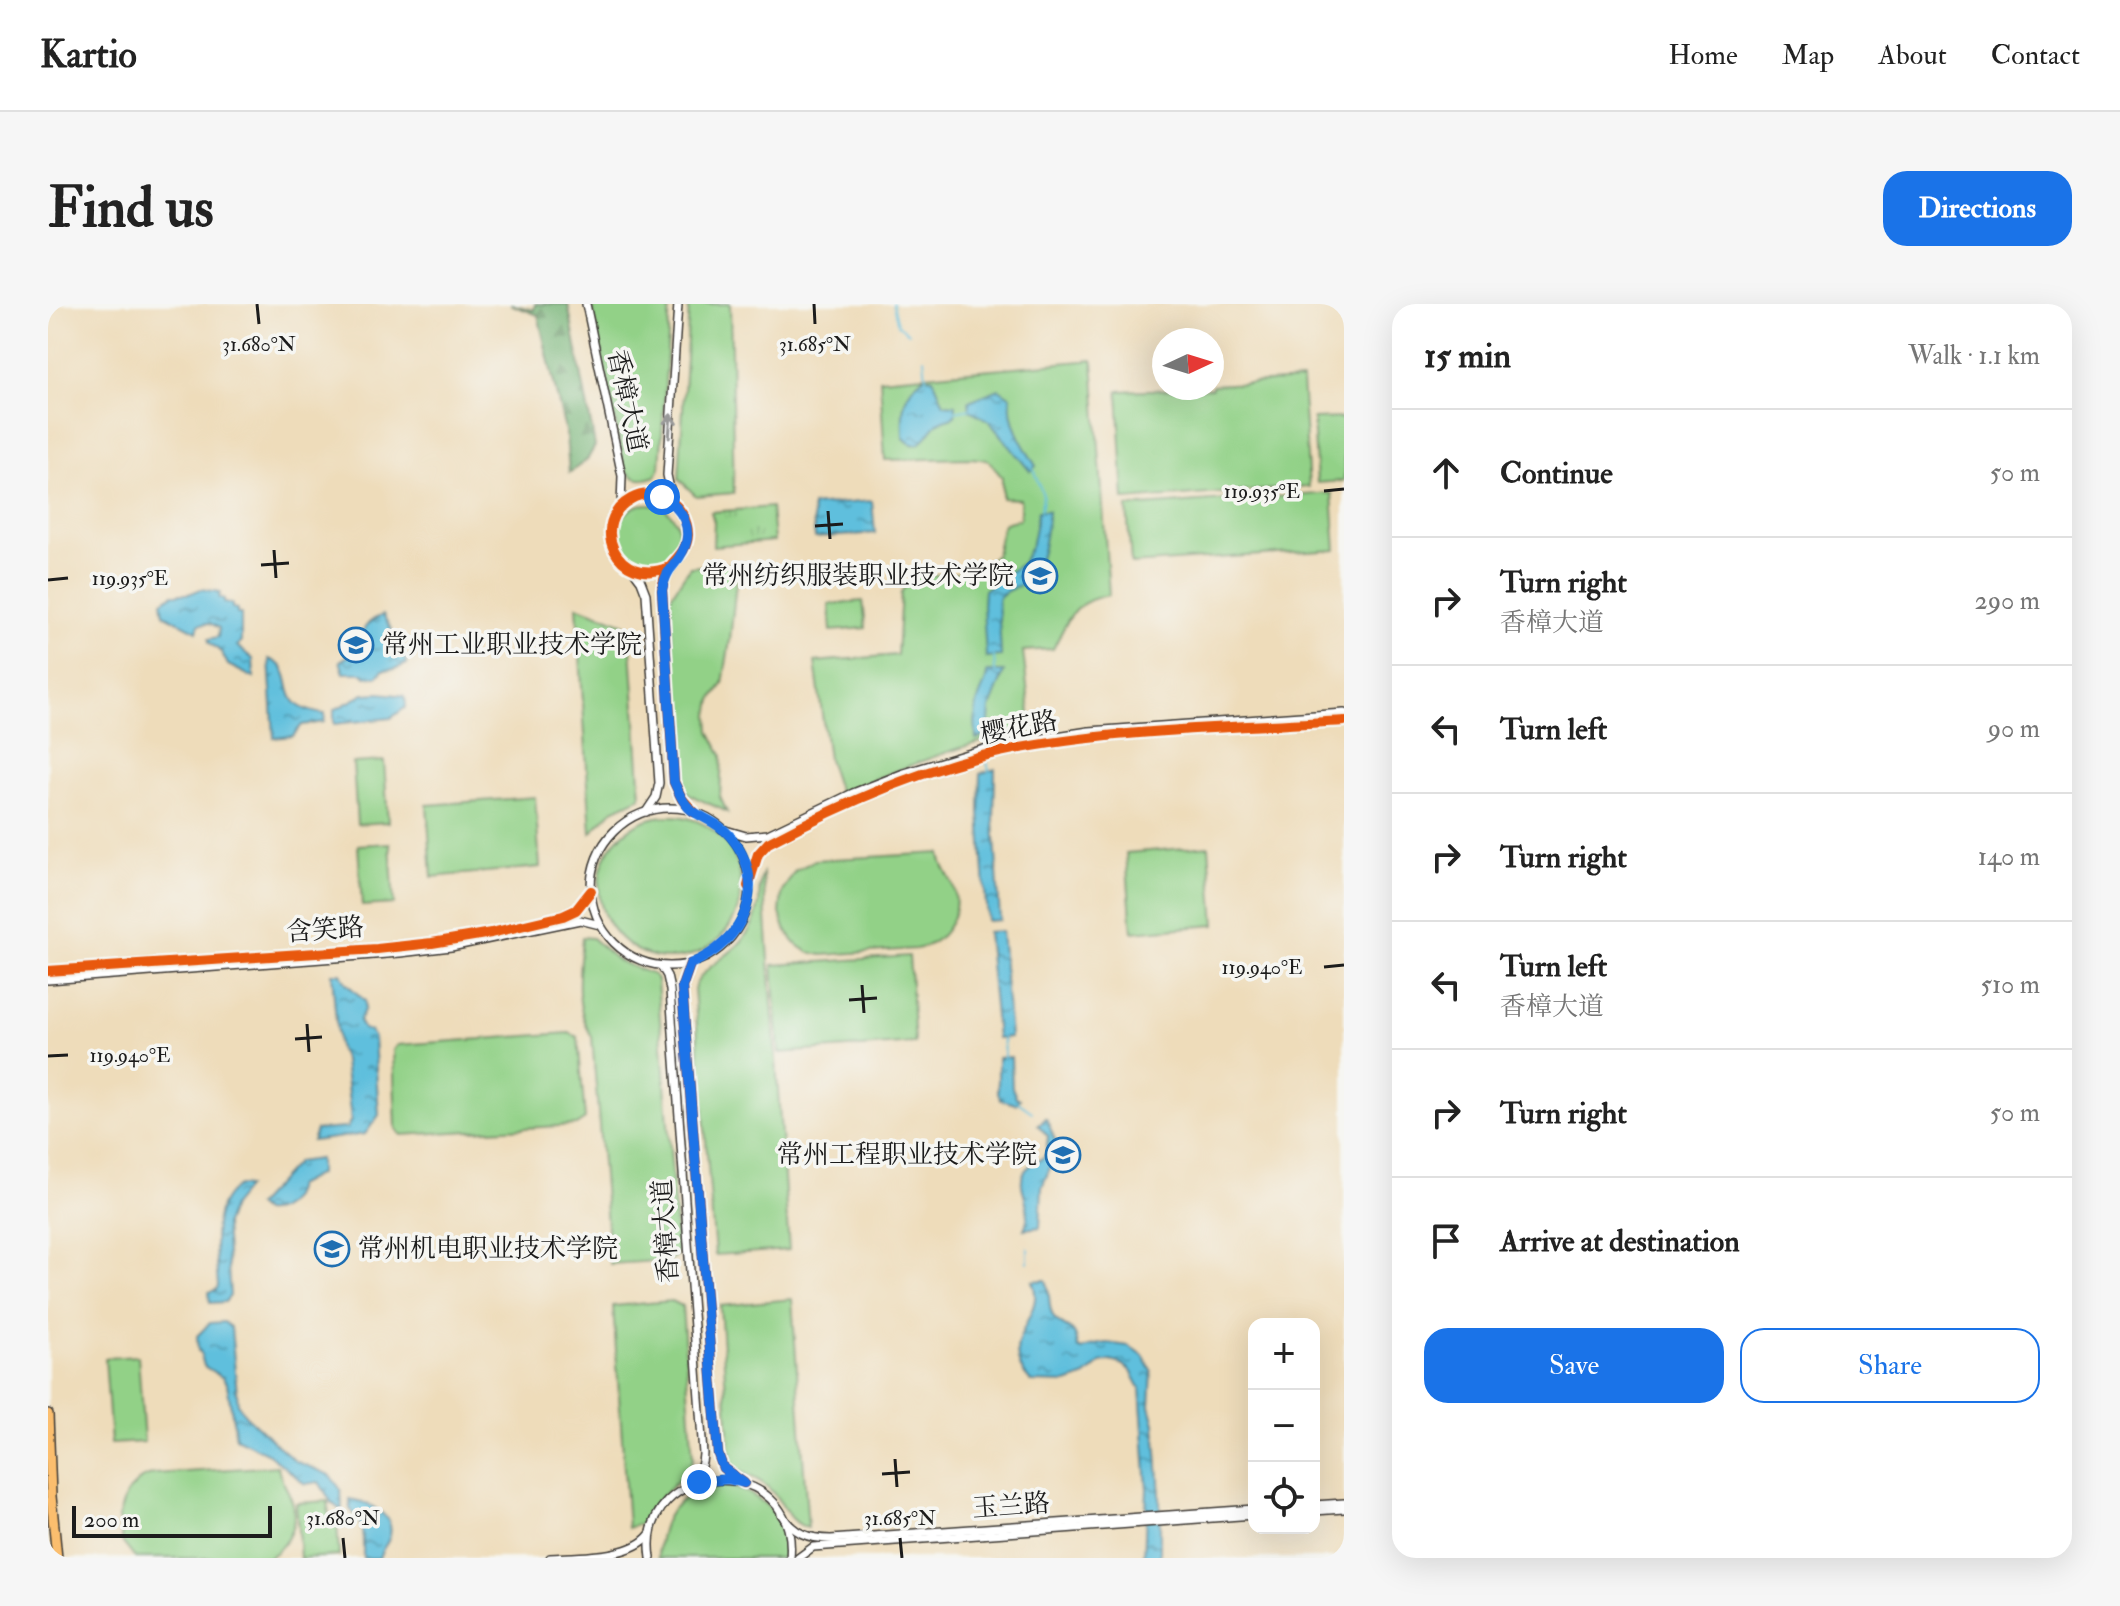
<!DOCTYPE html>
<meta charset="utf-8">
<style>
body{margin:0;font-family:"IM FELL Double Pica","Noto Serif SC",serif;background:#f6f6f6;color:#222}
.controls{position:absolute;right:24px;bottom:24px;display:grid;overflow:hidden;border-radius:16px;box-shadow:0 8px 32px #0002}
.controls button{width:72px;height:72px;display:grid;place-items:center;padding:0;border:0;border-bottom:2px solid #e0e0e0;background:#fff;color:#222;font:40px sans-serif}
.compass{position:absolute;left:1104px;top:24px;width:72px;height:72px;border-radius:50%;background:#fff;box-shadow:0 8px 32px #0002;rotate:86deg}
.scale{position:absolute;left:24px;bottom:20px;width:200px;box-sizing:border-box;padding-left:8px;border:4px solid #1c1c1c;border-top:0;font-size:22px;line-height:28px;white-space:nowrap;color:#1c1c1c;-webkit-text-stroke:6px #f6f6f2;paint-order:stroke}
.stop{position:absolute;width:24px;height:24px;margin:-18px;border:6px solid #1a73e8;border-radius:50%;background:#fff}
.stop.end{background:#1a73e8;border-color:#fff;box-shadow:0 2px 8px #0008}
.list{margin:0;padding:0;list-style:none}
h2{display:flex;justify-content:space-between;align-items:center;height:104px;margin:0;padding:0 32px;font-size:34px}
h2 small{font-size:26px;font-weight:400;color:#767676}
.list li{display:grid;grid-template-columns:52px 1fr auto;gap:24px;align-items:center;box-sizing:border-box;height:128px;padding:0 32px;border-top:2px solid #e0e0e0}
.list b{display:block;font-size:30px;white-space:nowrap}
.list p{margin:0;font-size:26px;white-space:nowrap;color:#767676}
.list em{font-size:26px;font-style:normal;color:#767676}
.actions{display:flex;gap:16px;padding:24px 32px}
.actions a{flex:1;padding:18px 0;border:2px solid #1a73e8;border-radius:24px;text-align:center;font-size:28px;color:#1a73e8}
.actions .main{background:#1a73e8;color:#fff}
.icon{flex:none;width:44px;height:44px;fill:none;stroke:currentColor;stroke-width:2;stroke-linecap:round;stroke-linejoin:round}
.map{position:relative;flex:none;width:1296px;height:1254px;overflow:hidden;border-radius:24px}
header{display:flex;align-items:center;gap:48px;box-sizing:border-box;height:112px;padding:0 40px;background:#fff;border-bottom:2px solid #e0e0e0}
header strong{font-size:38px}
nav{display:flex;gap:44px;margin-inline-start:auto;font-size:28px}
.intro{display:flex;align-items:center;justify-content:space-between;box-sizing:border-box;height:192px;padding:0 48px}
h1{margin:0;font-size:56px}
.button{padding:20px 36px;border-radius:24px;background:#1a73e8;color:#fff;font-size:28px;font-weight:700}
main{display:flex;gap:48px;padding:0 48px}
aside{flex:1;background:#fff;border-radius:24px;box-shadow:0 8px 32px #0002}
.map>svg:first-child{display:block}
</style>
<header>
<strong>Kartio</strong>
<nav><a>Home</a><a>Map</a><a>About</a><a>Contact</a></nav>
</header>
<div class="intro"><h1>Find us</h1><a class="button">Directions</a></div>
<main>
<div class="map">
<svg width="1296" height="1254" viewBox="0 0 1296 1254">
<defs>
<pattern id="grass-tufts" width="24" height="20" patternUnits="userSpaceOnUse" patternTransform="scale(2)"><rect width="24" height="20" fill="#92d187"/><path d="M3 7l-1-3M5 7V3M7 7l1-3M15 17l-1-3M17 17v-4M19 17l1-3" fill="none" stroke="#7db374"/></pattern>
<pattern id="forest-firs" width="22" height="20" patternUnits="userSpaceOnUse" patternTransform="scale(2)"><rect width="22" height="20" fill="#75b374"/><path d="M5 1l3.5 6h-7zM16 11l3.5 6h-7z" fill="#5f915e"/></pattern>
<pattern id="water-ripples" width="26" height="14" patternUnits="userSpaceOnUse" patternTransform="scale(2)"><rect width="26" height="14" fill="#5fbfdd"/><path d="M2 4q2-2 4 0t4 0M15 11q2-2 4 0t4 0" fill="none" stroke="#4e9ab2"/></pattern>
</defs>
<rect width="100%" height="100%" fill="#f6f6f2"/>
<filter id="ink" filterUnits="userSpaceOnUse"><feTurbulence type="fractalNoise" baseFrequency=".0125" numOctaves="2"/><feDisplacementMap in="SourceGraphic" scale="16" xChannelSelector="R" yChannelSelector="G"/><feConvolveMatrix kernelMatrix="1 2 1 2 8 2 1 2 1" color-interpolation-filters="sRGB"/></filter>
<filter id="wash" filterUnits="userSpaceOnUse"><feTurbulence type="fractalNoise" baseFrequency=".006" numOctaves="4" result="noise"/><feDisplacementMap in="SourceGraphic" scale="32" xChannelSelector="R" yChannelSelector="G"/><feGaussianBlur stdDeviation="1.8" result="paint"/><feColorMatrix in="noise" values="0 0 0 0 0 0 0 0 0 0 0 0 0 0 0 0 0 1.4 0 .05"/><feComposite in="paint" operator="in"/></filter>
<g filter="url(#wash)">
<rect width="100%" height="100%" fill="#eedcba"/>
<!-- grass -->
<polygon fill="url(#grass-tufts)" stroke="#577652" stroke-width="2" points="723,203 726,237 665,242 666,218 663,208"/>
<!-- forest -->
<polygon fill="url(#forest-firs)" stroke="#486848" stroke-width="2" points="462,0 486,6 487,0 520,0 547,142 539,156 521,169 518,131 490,11"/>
<!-- green -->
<g fill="#92d187" stroke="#577652" stroke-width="2">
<path d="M544,0H622L612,164L608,172C595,178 582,176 576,162Z"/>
<polygon points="641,0 682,0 686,189 648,192 631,175"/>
<path d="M1045,56L1061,291C1024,297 1021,314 1005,345L975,347L984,427C917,437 854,465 791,489L780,455L767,358L849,351L853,288L866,273L924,268L948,251L955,219L972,215V195L954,194V173L940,156L923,154L837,156L832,75Z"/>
<polygon points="1254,76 1261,183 1076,196 1070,87 1164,84 1164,81"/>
<polygon points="1296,114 1296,177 1269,179 1265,115"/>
<polygon points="1284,189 1288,246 1083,260 1079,203"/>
<circle cx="600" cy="231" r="31"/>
<path d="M690,259L682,336L675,380L664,396L661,411L662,427L674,451L672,493L679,508C665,500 643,495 634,483L622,293L642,263Z"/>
<polygon points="815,297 818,324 783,327 781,300"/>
<polygon points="529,302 577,320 582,329 593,493 565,506 543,529"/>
<polygon points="336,457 340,518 309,520 305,459"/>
<polygon points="487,493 492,563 384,573 379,501"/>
<circle cx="622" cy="583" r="71"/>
<polygon points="342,539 346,600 314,602 310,541"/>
<polygon points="1161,542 1167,621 1084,628 1078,549"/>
<path d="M892,549C893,564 903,572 906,585C913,612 895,640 868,645L774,651L760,648L747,639L737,625L732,609L734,588L747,567L767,556Z"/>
<path d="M715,569L741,946L667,951L646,685C653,663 677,656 693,638C702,627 709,613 711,599C712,587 710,579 715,569Z"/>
<path d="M534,633L544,634L570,657L606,671L609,676L630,949L623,956L562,960L544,733C525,700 531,670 534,633Z"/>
<polygon points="861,652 867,739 731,749 725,661"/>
<polygon points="521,729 530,733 537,815 528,821 353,831 348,824 345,746 349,741"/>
<path d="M744,995L760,1224C738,1218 734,1193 716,1180C704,1171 693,1171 683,1160L672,1002Z"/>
<polygon points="624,997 634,1002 645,1155 641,1166 614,1192 593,1220 580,1224 565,1002"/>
<polygon points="90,1052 96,1138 63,1140 57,1054"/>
<path d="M230,1162C231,1175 238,1181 242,1192C253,1217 241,1240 220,1254H87L75,1239L70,1214L78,1190L93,1175L106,1170Z"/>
<path d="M672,1181C709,1186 744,1212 737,1254H610C611,1210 629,1190 672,1181Z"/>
<polygon points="280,1197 281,1216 289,1216 291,1252 252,1254 248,1199"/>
</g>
<!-- water -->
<g fill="url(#water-ripples)" stroke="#3e6e7c" stroke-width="2">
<path d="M875,73L885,74L896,100L908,101L907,112C901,114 895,116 889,120C879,128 872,153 855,133C854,106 853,91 875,73Z"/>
<path d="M951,85L963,93C960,119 975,141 988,162L982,167L941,117L922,106L921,97Z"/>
<polygon points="824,197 827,229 767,234 764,202"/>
<path d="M990,207H1000C998,228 995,266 976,279C967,285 957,285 950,295L953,352L938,353L935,302L936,286L974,259L984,239Z"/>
<polygon points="153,285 172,288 171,294 176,295 176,299 184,300 184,304 189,305 189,310 193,310 193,338 189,342 205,355 206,374 180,361 174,349 161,338 161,335 170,333 171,324 162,319 151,320 149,327 116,310 114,297 126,290 141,290"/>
<path d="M335,311L349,335L359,360L347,365L335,366L330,372L318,373L316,369H296L292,357L300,352L306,353C321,336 304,323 335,311Z"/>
<path d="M221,355C257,368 220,403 277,410L276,418L254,421L245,432L226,434Z"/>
<path d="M939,368H956L942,404L940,431L928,435C927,421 926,407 931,394C934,384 939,379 939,368Z"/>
<polygon points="332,389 357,392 358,403 343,414 286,420 286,406 316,390"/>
<polygon points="947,465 946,516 952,616 939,617 932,508 933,469"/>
<polygon points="953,627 962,733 949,734 939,628"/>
<polygon points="284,669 293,669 298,679 317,697 317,704 311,717 315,725 322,727 326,734 331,811 317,830 264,837 268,826 299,824 303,816 296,757 290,742"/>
<polygon points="963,753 964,783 968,793 972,795 968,800 953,796 950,789 950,754"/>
<path d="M998,814L1007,836L1008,849L994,883L992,923L976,925C988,902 966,883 977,867C982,859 992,857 998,851L1000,832L990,821Z"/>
<path d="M271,855V870L248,882C244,898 233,910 215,908L208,902L249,858Z"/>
<path d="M190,882L199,883L184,902L177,920L182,992L177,998L162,999L161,988L168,986L170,982C168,952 158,901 190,882Z"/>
<path d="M998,976C1003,988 999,1005 1007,1015C1019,1028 1028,1020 1030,1044L1034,1046L1046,1041L1059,1039L1081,1042L1095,1052L1104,1067L1102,1102L1107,1120L1112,1190V1254H1096L1099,1185L1092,1084L1083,1067L1074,1060L1063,1057L1053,1059L1038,1072L1019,1079L983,1078C944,1037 1001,1012 984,977Z"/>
<polygon points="176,1018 183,1024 190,1100 197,1111 247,1157 282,1171 293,1186 294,1207 284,1199 271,1178 257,1180 221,1150 188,1134 179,1080 175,1074 156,1062 152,1047 150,1047 149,1032 162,1019"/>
<path d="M302,1195C320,1198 352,1212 340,1237C337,1243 333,1246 331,1254H315C315,1235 317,1219 302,1205Z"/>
</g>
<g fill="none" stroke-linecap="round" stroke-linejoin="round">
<!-- stream -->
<g stroke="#5fbfdd" stroke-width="2">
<polyline points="845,0 850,21 861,29"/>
<polyline points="876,54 878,75"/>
<polyline points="906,107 924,104"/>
<polyline points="984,162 995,191 993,206"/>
<polyline points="946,352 947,369"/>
<polyline points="938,453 941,467"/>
<polyline points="955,732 956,754"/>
<polyline points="970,798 984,808"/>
<polyline points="980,944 980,958"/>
</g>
</g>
</g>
<g filter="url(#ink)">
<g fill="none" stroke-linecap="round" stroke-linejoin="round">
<!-- minor casing -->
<g stroke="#3c3934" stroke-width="10">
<g id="minor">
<polyline points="538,0 574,172 573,202"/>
<polyline points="625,199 619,171 630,0"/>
<path d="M621,263C568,285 540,218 583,195C594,189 607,189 619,195C632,202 640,216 640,231C639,246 630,252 622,262C617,269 615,278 614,286L626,478L634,495L643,505"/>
<polyline points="584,265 593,277 598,290 611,479 608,493 598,508"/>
<circle cx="622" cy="583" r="79"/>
<polyline points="674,525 698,532 720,530 805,489 856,469 949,441 1041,427 1296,409"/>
<path d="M700,582L710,550L720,539C793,500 870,466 951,448C1064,425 1182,424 1296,417"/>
<polyline points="642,660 634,683 670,1150 675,1164 696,1179"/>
<path d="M613,662L619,672L622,686L655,1150C654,1167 648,1174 636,1185"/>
<polyline points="0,667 329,645 384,639 443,629 515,612 528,606 543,587"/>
<polyline points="0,676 352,649 403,643 532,616 552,621"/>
<polyline points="1266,1201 1296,1199"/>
<polyline points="1266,1207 1296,1205"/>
<path d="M733,1210C745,1229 760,1235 783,1235L1206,1205"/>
<path d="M502,1254C533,1252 584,1254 602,1230"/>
<path d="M603,1254C588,1154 752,1147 742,1254"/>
<polyline points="750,1254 765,1243 1206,1211"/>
</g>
</g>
<!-- major casing -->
<g stroke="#3c3934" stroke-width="12">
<polyline id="major" points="0,1110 3,1192 9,1254"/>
</g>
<!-- minor -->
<use href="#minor" stroke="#fff" stroke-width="7"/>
<!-- major -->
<use href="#major" stroke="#fbbe6e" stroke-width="9"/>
<!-- cycleway casing -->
<g stroke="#f6f6f2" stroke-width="15">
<g id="cycleway">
<path d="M621,263C568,285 540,218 583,195C594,189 607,189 619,195C632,202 640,216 640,231C639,246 630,252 622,262C617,269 615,278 614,286L626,478L634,495L646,508"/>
<path d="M700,582L710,550L720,539C793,500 870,466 951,448C1064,425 1182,424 1296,417"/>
<polyline points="642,660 634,683 670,1150 675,1164 696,1179"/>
<polyline points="0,667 329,645 384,639 443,629 515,612 528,606 543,587"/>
</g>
</g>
<!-- cycleway -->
<use href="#cycleway" stroke="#e8590c" stroke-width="10"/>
</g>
<!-- one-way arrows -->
<defs><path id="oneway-shaft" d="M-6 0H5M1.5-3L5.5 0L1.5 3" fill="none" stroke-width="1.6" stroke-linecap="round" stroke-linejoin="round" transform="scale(2)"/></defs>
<use stroke="#999" href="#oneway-shaft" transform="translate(622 122) rotate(-86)"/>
</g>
<g fill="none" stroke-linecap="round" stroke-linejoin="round" filter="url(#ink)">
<!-- route -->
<path stroke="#1a73e8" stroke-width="10" d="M614,193C634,204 646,224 635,247C627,264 619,262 614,286L626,478C631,489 636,502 646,508C659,516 672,520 682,532C723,580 696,639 642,660L634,683L670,1150L675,1164L696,1179L680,1175L651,1178"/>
</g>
<!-- ticks -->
<path fill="none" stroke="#1c1c1c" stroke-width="3" d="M209,0L211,20M766,0L767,20M1276,187L1296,185M780,207L782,235M767,222L795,220M226,246L228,274M213,261L241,259M0,276L20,274M1276,663L1296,661M814,681L816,709M801,696L829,694M259,720L261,748M247,735L274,733M0,752L20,751M847,1155L849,1183M834,1170L862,1168M295,1234L297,1254M852,1234L854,1254"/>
<!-- icons -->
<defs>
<g id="university-ring" transform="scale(1.8)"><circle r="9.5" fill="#f6f6f2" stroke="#1f6fb2" stroke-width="1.5"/><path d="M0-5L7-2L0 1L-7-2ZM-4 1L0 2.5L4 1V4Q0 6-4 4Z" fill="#1f6fb2"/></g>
</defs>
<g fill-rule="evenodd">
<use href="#university-ring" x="992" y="272"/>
<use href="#university-ring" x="308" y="341"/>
<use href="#university-ring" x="1015" y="851"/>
<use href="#university-ring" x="284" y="945"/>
</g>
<g text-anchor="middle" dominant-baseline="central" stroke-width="7" stroke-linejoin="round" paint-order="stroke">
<!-- street labels -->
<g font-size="26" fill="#1c1c1c" stroke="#f6f6f2">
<text transform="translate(579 97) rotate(78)">香樟大道</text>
<text transform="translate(971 424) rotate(-11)">樱花路</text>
<text transform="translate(277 626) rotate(-4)">含笑路</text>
<text transform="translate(618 927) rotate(-94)">香樟大道</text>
<text transform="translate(963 1202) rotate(-4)">玉兰路</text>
</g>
<!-- poi labels -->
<g font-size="26" fill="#1c1c1c" stroke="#f6f6f2" text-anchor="end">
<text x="966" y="272">常州纺织服装职业技术学院</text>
<text x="334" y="341" text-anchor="start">常州工业职业技术学院</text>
<text x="989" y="851">常州工程职业技术学院</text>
<text x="310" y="945" text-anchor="start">常州机电职业技术学院</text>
</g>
</g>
<g font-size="20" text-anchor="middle" fill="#1c1c1c" stroke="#f6f6f2" stroke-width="7" stroke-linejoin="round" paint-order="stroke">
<text x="211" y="47">31.680°N</text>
<text x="767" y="47">31.685°N</text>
<text x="1214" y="194">119.935°E</text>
<text x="82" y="281">119.935°E</text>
<text x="1214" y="670">119.940°E</text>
<text x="82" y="758">119.940°E</text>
<text x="295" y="1221">31.680°N</text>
<text x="852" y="1221">31.685°N</text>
</g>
</svg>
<div class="controls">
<button>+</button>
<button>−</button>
<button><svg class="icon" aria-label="locate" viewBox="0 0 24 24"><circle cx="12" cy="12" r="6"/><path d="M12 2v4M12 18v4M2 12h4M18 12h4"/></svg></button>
</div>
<svg class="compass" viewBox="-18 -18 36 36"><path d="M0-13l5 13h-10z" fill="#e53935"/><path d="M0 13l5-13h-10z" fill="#767676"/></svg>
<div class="scale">200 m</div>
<div class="stop" style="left:614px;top:193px"></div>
<div class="stop end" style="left:651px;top:1178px"></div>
</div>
<aside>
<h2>15 min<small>Walk · 1.1 km</small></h2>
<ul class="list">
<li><svg class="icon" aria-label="ahead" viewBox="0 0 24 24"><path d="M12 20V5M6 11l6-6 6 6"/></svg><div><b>Continue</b></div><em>50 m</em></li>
<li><svg class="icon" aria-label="right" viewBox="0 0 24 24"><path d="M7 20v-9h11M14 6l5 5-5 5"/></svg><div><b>Turn right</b><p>香樟大道</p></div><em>290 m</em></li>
<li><svg class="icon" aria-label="left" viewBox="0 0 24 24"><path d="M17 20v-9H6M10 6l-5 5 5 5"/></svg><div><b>Turn left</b></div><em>90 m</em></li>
<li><svg class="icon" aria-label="right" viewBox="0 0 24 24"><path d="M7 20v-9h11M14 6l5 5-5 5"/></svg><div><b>Turn right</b></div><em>140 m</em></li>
<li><svg class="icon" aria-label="left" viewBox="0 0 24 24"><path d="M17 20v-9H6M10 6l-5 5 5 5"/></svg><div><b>Turn left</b><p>香樟大道</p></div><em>510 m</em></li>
<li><svg class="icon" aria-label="right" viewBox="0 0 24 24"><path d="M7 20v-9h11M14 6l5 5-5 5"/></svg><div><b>Turn right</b></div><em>50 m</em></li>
<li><svg class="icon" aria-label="arrive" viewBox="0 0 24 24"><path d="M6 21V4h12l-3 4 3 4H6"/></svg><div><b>Arrive at destination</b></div></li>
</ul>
<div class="actions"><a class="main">Save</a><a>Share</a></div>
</aside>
</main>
